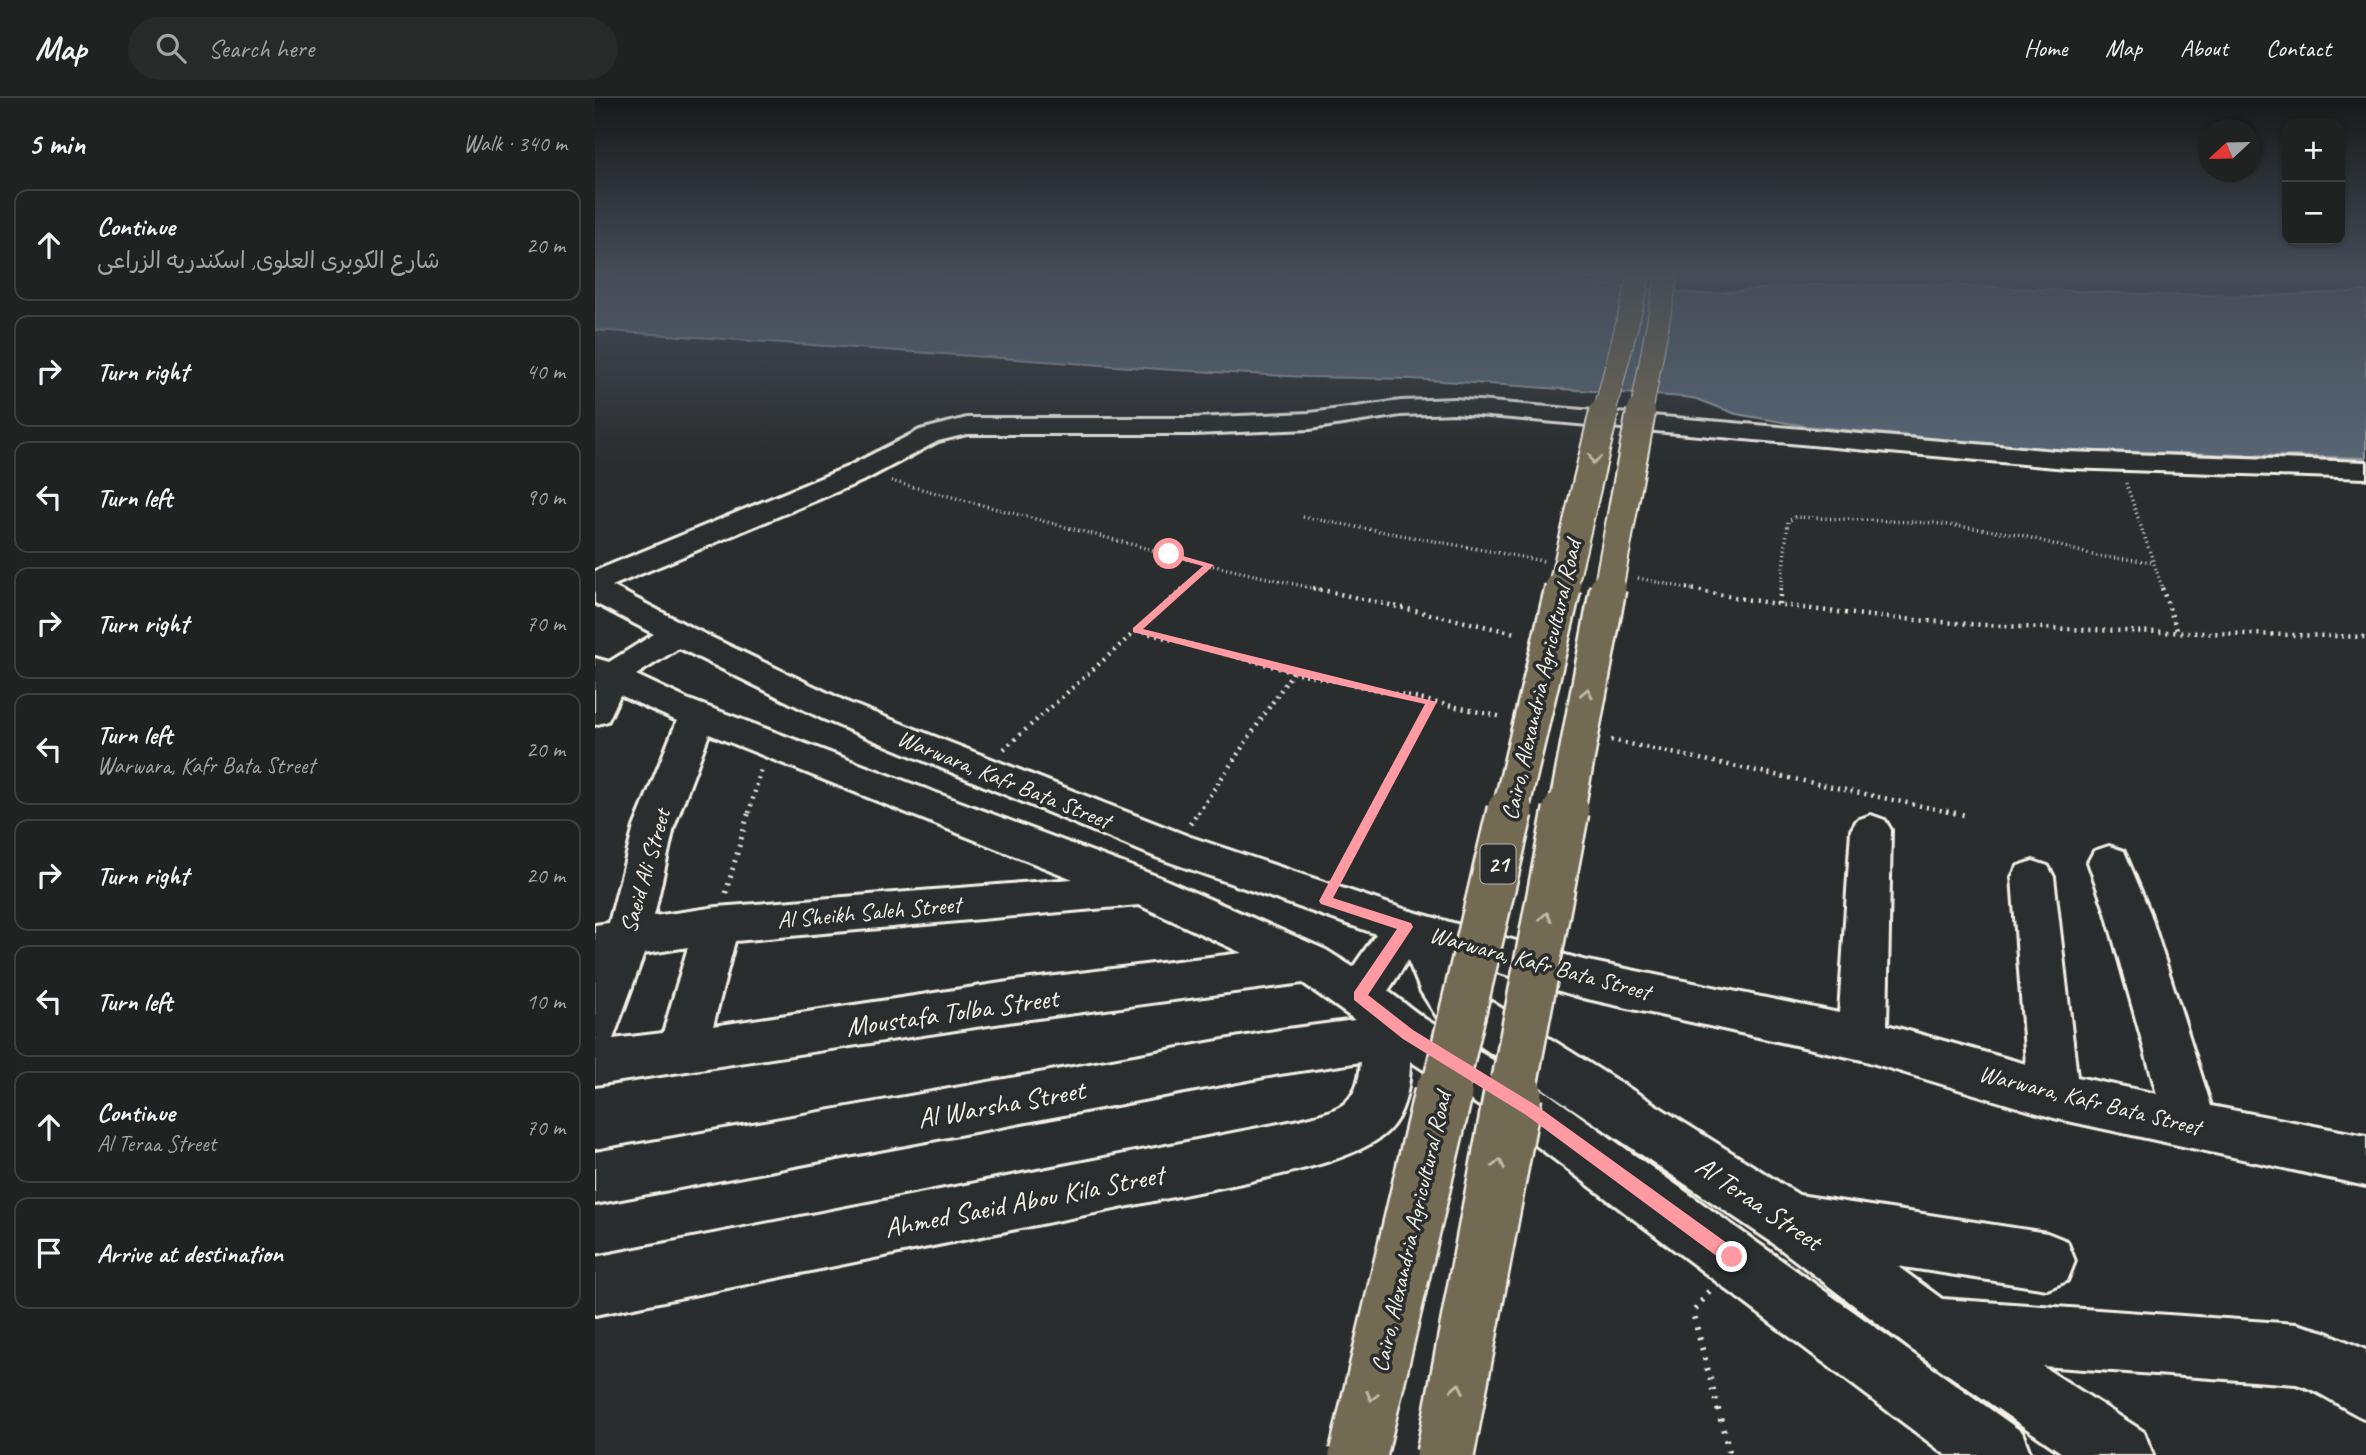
<!DOCTYPE html>
<meta charset="utf-8">
<style>
body{margin:0;font-family:Caveat,"Playpen Sans Arabic",sans-serif;background:#282a2a;color:#f1f3f6}
.controls{position:absolute;right:21px;top:21px;display:grid;overflow:hidden;border-radius:14px;box-shadow:0 2px 5px #0004}
.controls button{width:63px;height:63px;display:grid;place-items:center;padding:0;border:0;border-bottom:2px solid #3d3f40;background:#202222;color:#f1f3f6;font:35px sans-serif}
.compass{position:absolute;left:1603px;top:21px;width:63px;height:63px;border-radius:50%;background:#202222;box-shadow:0 2px 5px #0004;rotate:248deg}
.stop{position:absolute;width:21px;height:21px;margin:-16px;border:5px solid #ff9aa2;border-radius:50%;background:#fff}
.stop.end{background:#ff9aa2;border-color:#fff;box-shadow:0 2px 7px #0008}
.list{margin:0;padding:0;list-style:none}
h2{display:flex;justify-content:space-between;align-items:center;height:91px;margin:0;padding:0 28px;font-size:30px}
h2 small{font-size:23px;font-weight:400;color:#a2a4a5}
.list li{display:grid;grid-template-columns:46px 1fr auto;gap:21px;align-items:center;box-sizing:border-box;height:112px;margin:0 14px 14px;padding:0 14px;border:2px solid #3d3f40;border-radius:14px}
.list b{display:block;font-size:26px;white-space:nowrap}
.list p{margin:0;font-size:23px;white-space:nowrap;color:#a2a4a5}
.list em{font-size:23px;font-style:normal;color:#a2a4a5}
.icon{flex:none;width:38px;height:38px;fill:none;stroke:currentColor;stroke-width:2;stroke-linecap:round;stroke-linejoin:round}
.map{position:relative;flex:none;width:1771px;height:1357px;overflow:hidden}
header{display:flex;align-items:center;gap:42px;box-sizing:border-box;height:98px;padding:0 35px;background:#202222;border-bottom:2px solid #3d3f40}
header strong{font-size:33px}
nav{display:flex;gap:38px;margin-inline-start:auto;font-size:24px}
.search{width:490px;height:63px;background:#282a2a;display:flex;align-items:center;gap:18px;box-sizing:border-box;padding:0 24px;border-radius:38px;color:#a2a4a5;font-size:26px}
main{display:flex}
aside{flex:1;background:#202222}
.map>svg:first-child{display:block}
</style>
<header>
<strong>Map</strong>
<div class="search"><svg class="icon" aria-label="search" viewBox="0 0 24 24"><circle cx="10" cy="10" r="6"/><path d="M15 15l6 6"/></svg>Search here</div>
<nav><a>Home</a><a>Map</a><a>About</a><a>Contact</a></nav>
</header>
<main>
<aside>
<h2>5 min<small>Walk · 340 m</small></h2>
<ul class="list">
<li><svg class="icon" aria-label="ahead" viewBox="0 0 24 24"><path d="M12 20V5M6 11l6-6 6 6"/></svg><div><b>Continue</b><p>شارع الكوبرى العلوى, اسكندريه الزراعى</p></div><em>20 m</em></li>
<li><svg class="icon" aria-label="right" viewBox="0 0 24 24"><path d="M7 20v-9h11M14 6l5 5-5 5"/></svg><div><b>Turn right</b></div><em>40 m</em></li>
<li><svg class="icon" aria-label="left" viewBox="0 0 24 24"><path d="M17 20v-9H6M10 6l-5 5 5 5"/></svg><div><b>Turn left</b></div><em>90 m</em></li>
<li><svg class="icon" aria-label="right" viewBox="0 0 24 24"><path d="M7 20v-9h11M14 6l5 5-5 5"/></svg><div><b>Turn right</b></div><em>70 m</em></li>
<li><svg class="icon" aria-label="left" viewBox="0 0 24 24"><path d="M17 20v-9H6M10 6l-5 5 5 5"/></svg><div><b>Turn left</b><p>Warwara, Kafr Bata Street</p></div><em>20 m</em></li>
<li><svg class="icon" aria-label="right" viewBox="0 0 24 24"><path d="M7 20v-9h11M14 6l5 5-5 5"/></svg><div><b>Turn right</b></div><em>20 m</em></li>
<li><svg class="icon" aria-label="left" viewBox="0 0 24 24"><path d="M17 20v-9H6M10 6l-5 5 5 5"/></svg><div><b>Turn left</b></div><em>10 m</em></li>
<li><svg class="icon" aria-label="ahead" viewBox="0 0 24 24"><path d="M12 20V5M6 11l6-6 6 6"/></svg><div><b>Continue</b><p>Al Teraa Street</p></div><em>70 m</em></li>
<li><svg class="icon" aria-label="arrive" viewBox="0 0 24 24"><path d="M6 21V4h12l-3 4 3 4H6"/></svg><div><b>Arrive at destination</b></div></li>
</ul>
</aside>
<div class="map">
<svg width="1771" height="1357" viewBox="0 0 1771 1357">
<rect width="100%" height="100%" fill="#2a2d2e"/>
<filter id="ink" filterUnits="userSpaceOnUse"><feTurbulence type="fractalNoise" baseFrequency=".0143" numOctaves="2"/><feDisplacementMap in="SourceGraphic" scale="14" xChannelSelector="R" yChannelSelector="G"/><feConvolveMatrix kernelMatrix="1 2 1 2 8 2 1 2 1" color-interpolation-filters="sRGB"/></filter>
<g filter="url(#ink)">
<!-- water -->
<polygon fill="#586674" stroke="#969ea2" stroke-width="2" points="0,176 883,176 1108,196 1215,187 1327,186 1570,197 1672,198 1771,193 1771,360 1464,352 1210,328 1141,316 1102,301 1089,299 817,281 711,279 579,272 0,232"/>
<g fill="none" stroke-linecap="round" stroke-linejoin="round">
<!-- minor casing -->
<g stroke="#f4f1e8" stroke-width="6">
<path id="minor" d="M860,301L1472,354L1771,364V380L1472,370L860,315L806,317L715,331L599,336H372L343,343L272,381L17,488L95,529L254,605L593,738L812,812L988,862L1244,915L1256,732L1262,722L1276,717L1290,722L1296,732L1292,927L1431,966L1417,779L1423,768L1438,763L1453,768L1459,779L1482,979L1562,996L1511,815L1493,764L1499,753L1514,748L1529,753L1555,815L1616,1008L1771,1038V1088L1459,1020L1267,962L988,900L858,861L862,871L876,891L1204,1097L1452,1135L1472,1143L1480,1163L1472,1183L1452,1191L1302,1168L1347,1201L1701,1226L1730,1234L1771,1252V1321C1745,1310 1729,1294 1701,1286L1447,1268L1549,1334L1558,1357H1470L1316,1251L1175,1143L842,919L826,894L813,862L793,893L830,921L954,996L1427,1334L1436,1357H1351L918,1030L815,963C815,987 810,1016 793,1033C765,1061 690,1075 652,1084L0,1217V1159L704,1022C743,1012 763,1009 766,964L685,976L0,1106V1054L685,932L760,922L708,885L420,923L0,987V827L14,825L39,729L82,623L25,597L13,623L0,627V560L14,564L59,536L0,505V473L252,369L325,332L372,320H599L715,315L806,303ZM84,550L228,621L563,760L781,836L758,869L731,852L564,779L92,601L41,577ZM114,636L478,781L122,809L59,818L79,729ZM544,807L647,855L420,883L118,928L140,843ZM93,849L68,935L18,941L49,856Z"/>
</g>
<!-- path-far3 -->
<g stroke="#f4f1e8" stroke-width="3.5" stroke-dasharray="1 3.5" stroke-linecap="butt">
<polyline points="296,383 615,467 726,492"/>
<polyline points="1531,385 1568,492"/>
<polyline points="708,419 948,463"/>
<polyline points="1043,480 1100,492"/>
<polyline points="587,492 615,467"/>
<polyline points="1186,492 1193,423 1200,419 1339,425 1422,436 1501,458 1559,464"/>
</g>
<!-- path-far2 -->
<g stroke="#f4f1e8" stroke-width="4.5" stroke-dasharray="2 5" stroke-linecap="butt">
<polyline points="718,490 920,535"/>
<path d="M1091,490C1314,536 1545,532 1771,539"/>
<polyline points="1567,490 1582,532"/>
<polyline points="1184,506 1186,490"/>
<polyline points="541,532 699,574 908,619"/>
<polyline points="1016,642 1359,715"/>
<polyline points="409,651 589,490"/>
<polyline points="154,715 167,668"/>
<polyline points="603,715 698,574"/>
<polyline points="777,715 836,604"/>
</g>
<!-- path-far1 -->
<g stroke="#f4f1e8" stroke-width="5" stroke-dasharray="2 6" stroke-linecap="butt">
<polyline points="1351,713 1374,718"/>
<polyline points="595,726 604,713"/>
<polyline points="745,776 778,713"/>
<polyline points="131,795 154,713"/>
</g>
<!-- path -->
<polyline stroke="#f4f1e8" stroke-width="6" stroke-dasharray="2.5 8" stroke-linecap="butt" points="1114,1193 1098,1215 1135,1357"/>
<!-- minor -->
<use href="#minor" fill="#2a2d2e" fill-rule="evenodd"/>
<!-- highway-bridge-far4 casing -->
<g stroke="#f4f1e8" stroke-width="24" stroke-linecap="butt">
<g id="highway-bridge-far4">
<polyline points="1009,316 1045,176"/>
<polyline points="1046,316 1072,176"/>
</g>
</g>
<!-- highway-bridge-far3 casing -->
<g stroke="#f4f1e8" stroke-width="32" stroke-linecap="butt">
<g id="highway-bridge-far3">
<polyline points="967,492 1009,314"/>
<polyline points="1013,492 1046,314"/>
</g>
</g>
<!-- highway-bridge-far2 casing -->
<g stroke="#f4f1e8" stroke-width="40" stroke-linecap="butt">
<g id="highway-bridge-far2">
<polyline points="915,715 968,490"/>
<polyline points="971,715 1013,490"/>
</g>
</g>
<!-- highway-bridge-far1 casing -->
<g stroke="#f4f1e8" stroke-width="50" stroke-linecap="butt">
<g id="highway-bridge-far1">
<polyline points="848,998 915,713"/>
<polyline points="917,998 971,713"/>
</g>
</g>
<!-- highway-bridge casing -->
<g stroke="#f4f1e8" stroke-width="62" stroke-linecap="butt">
<g id="highway-bridge">
<polyline points="763,1357 848,996"/>
<polyline points="850,1357 918,996"/>
</g>
</g>
<!-- highway-bridge-far4 -->
<use href="#highway-bridge-far4" stroke="#736b52" stroke-width="22"/>
<!-- highway-bridge-far3 -->
<use href="#highway-bridge-far3" stroke="#736b52" stroke-width="28"/>
<!-- highway-bridge-far2 -->
<use href="#highway-bridge-far2" stroke="#736b52" stroke-width="35"/>
<!-- highway-bridge-far1 -->
<use href="#highway-bridge-far1" stroke="#736b52" stroke-width="45"/>
<!-- highway-bridge -->
<use href="#highway-bridge" stroke="#736b52" stroke-width="57"/>
</g>
<!-- one-way arrows -->
<defs><path id="oneway-chevron" d="M-2-3.5L2.5 0L-2 3.5" fill="none" stroke-width="1.6" stroke-linecap="round" stroke-linejoin="round" transform="scale(1.75)"/></defs>
<g stroke="#c0bbac">
<use href="#oneway-chevron" transform="translate(999 361) rotate(103)"/>
<use href="#oneway-chevron" transform="translate(992 595) rotate(-79)"/>
<use href="#oneway-chevron" transform="translate(951 819) rotate(-79)"/>
<use href="#oneway-chevron" transform="translate(904 1066) rotate(-79)"/>
<use href="#oneway-chevron" transform="translate(863 1290) rotate(-79)"/>
<use href="#oneway-chevron" transform="translate(777 1298) rotate(103)"/>
</g>
</g>
<!-- sky -->
<linearGradient id="sky" x2="0" y2="1"><stop stop-color="#171919"/><stop offset="0.48" stop-color="#444c57"/><stop offset="1" stop-color="#444c57" stop-opacity="0"/></linearGradient>
<rect width="1771" height="366" fill="url(#sky)"/>
<!-- route -->
<polygon fill="#ff9aa2" points="574,454 619,467 548,531 842,604 738,800 816,825 818,829 773,897 818,932 942,1008 1143,1153 1145,1159 1143,1165 1137,1167 1131,1165 931,1017 808,941 759,902 759,894 802,831 726,806 724,803 830,606 699,577 538,534 538,530 608,468 571,458 570,456"/>
<g text-anchor="middle" dominant-baseline="central" stroke-width="7" stroke-linejoin="round" paint-order="stroke">
<!-- shield labels -->
<rect fill="#2a2d2e" stroke="#b7b6b0" stroke-width="2" x="885.5" y="746.5" width="35" height="39" rx="5"/>
<g font-size="23" font-weight="bold" fill="#f4f1e8">
<text x="903" y="766">21</text>
</g>
<!-- street labels -->
<g font-size="24" fill="#f4f1e8" stroke="#2a2d2e">
<text transform="translate(946 582) rotate(-77)">Cairo, Alexandria Agricultural Road</text>
<text transform="translate(409 681) rotate(22)">Warwara, Kafr Bata Street</text>
<text transform="translate(50 773) rotate(-74)">Saeid Ali Street</text>
<text transform="translate(274 814) rotate(-5)">Al Sheikh Saleh Street</text>
<text transform="translate(945 865) rotate(15)">Warwara, Kafr Bata Street</text>
<text transform="translate(1495 1002) rotate(14)">Warwara, Kafr Bata Street</text>
<text transform="translate(816 1134) rotate(-77)">Cairo, Alexandria Agricultural Road</text>
</g>
<!-- near-street labels -->
<g font-size="28" fill="#f4f1e8" stroke="#2a2d2e">
<text transform="translate(357 914) rotate(-8)">Moustafa Tolba Street</text>
<text transform="translate(406 1006) rotate(-10)">Al Warsha Street</text>
<text transform="translate(429 1103) rotate(-11)">Ahmed Saeid Abou Kila Street</text>
<text transform="translate(1164 1105) rotate(34)">Al Teraa Street</text>
</g>
</g>
</svg>
<div class="controls">
<button>+</button>
<button>−</button>
</div>
<svg class="compass" viewBox="-18 -18 36 36"><path d="M0-13l5 13h-10z" fill="#e53935"/><path d="M0 13l5-13h-10z" fill="#a2a4a5"/></svg>
<div class="stop" style="left:574px;top:456px"></div>
<div class="stop end" style="left:1137px;top:1159px"></div>
</div>
</main>
